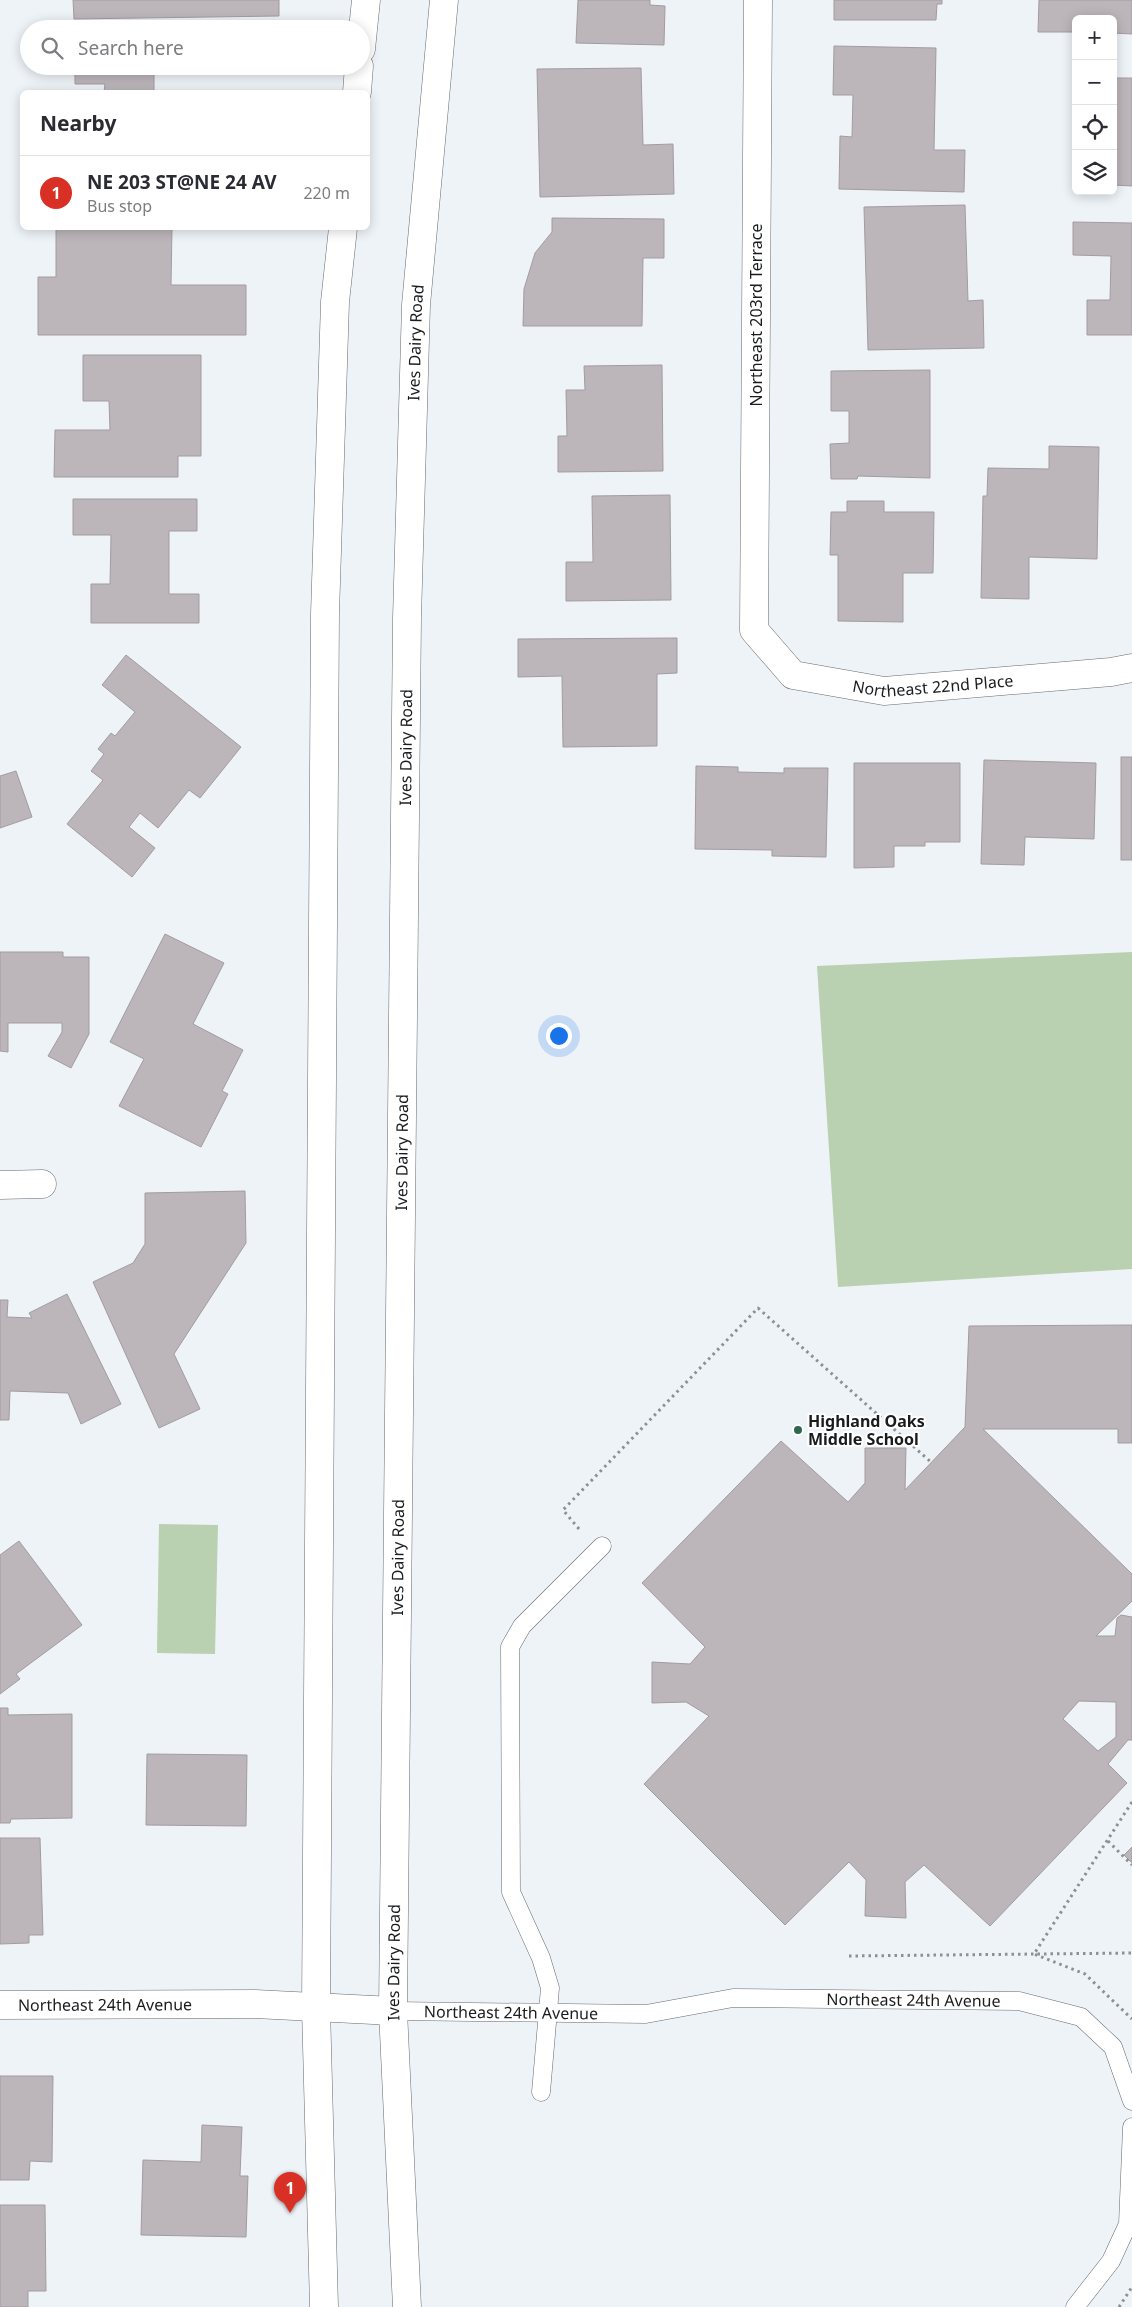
<!DOCTYPE html>
<meta charset="utf-8">
<style>
body{margin:0;font-family:"Noto Sans",sans-serif;background:#f2f2f3;color:#2b2b33}
.controls{position:absolute;right:15px;top:15px;display:grid;overflow:hidden;border-radius:8px;box-shadow:0 2px 12px #0003}
.controls button{width:45px;height:45px;display:grid;place-items:center;padding:0;border:0;border-bottom:1px solid #e1e1e2;background:#fff;color:#2b2b33;font:25px sans-serif}
.you{position:absolute;left:558px;top:1035px;width:18px;height:18px;margin:-12px;border:4px solid #fff;border-radius:50%;background:#1a73e8;box-shadow:0 0 0 8px #1a73e833}
.badge{display:grid;place-items:center;width:32px;height:32px;border-radius:50%;background:#d93025;color:#fff;font-size:16px;font-weight:700}
.pin{position:absolute;translate:-50% -41px;filter:drop-shadow(0 1px 2px #0008)}
.pin::after{content:'';position:absolute;top:26px;width:18px;height:15px;background:inherit;clip-path:polygon(0 0,100% 0,50% 100%)}
.list{margin:0;padding:0;list-style:none}
h2{display:flex;justify-content:space-between;align-items:center;height:65px;margin:0;padding:0 20px;font-size:21px}
h2 small{font-size:16px;font-weight:400;color:#7c7c81}
.list li{display:grid;grid-template-columns:32px 1fr auto;gap:15px;align-items:center;box-sizing:border-box;height:75px;padding:0 20px;border-top:1px solid #e1e1e2}
.list b{display:block;font-size:19px;white-space:nowrap}
.list p{margin:0;font-size:16px;white-space:nowrap;color:#7c7c81}
.list em{font-size:16px;font-style:normal;color:#7c7c81}
.icon{flex:none;width:28px;height:28px;fill:none;stroke:currentColor;stroke-width:2;stroke-linecap:round;stroke-linejoin:round}
.map{position:relative;flex:none;width:1132px;height:2307px;overflow:hidden}
.search{position:absolute;background:#fff;box-shadow:0 2px 12px #0003;left:20px;top:20px;width:350px;height:55px;display:flex;align-items:center;gap:12px;box-sizing:border-box;padding:0 18px;border-radius:28px;color:#7c7c81;font-size:19px}
.panel{position:absolute;background:#fff;box-shadow:0 2px 12px #0003;left:20px;top:90px;width:350px;height:140px;border-radius:8px}
.map>svg:first-child{display:block}
</style>
<div class="map">
<svg width="1132" height="2307" viewBox="0 0 1132 2307">
<rect width="100%" height="100%" fill="#eef3f8"/>
<!-- green -->
<g fill="#b9d0b1">
<polygon points="1132,952 1132,1269 838,1287 817,966"/>
<polygon points="159,1524 218,1525 215,1654 157,1653"/>
</g>
<!-- building -->
<g fill="#bcb6bb" stroke="#a29ca0" fill-rule="evenodd">
<polygon points="73,0 279,0 279,16 74,19"/>
<polygon points="578,0 650,0 650,5 665,6 664,45 576,43"/>
<polygon points="834,0 942,0 942,4 937,4 936,20 834,20"/>
<polygon points="1039,0 1132,0 1132,34 1113,33 1113,19 1076,19 1076,32 1038,32"/>
<polygon points="834,46 936,48 934,150 965,150 964,192 839,189 840,136 852,137 853,95 833,95"/>
<polygon points="75,66 154,66 154,92 104,92 105,84 75,84"/>
<polygon points="641,68 643,145 673,144 674,194 540,197 537,69"/>
<polygon points="1113,78 1132,78 1132,186 1113,185"/>
<polygon points="965,205 968,301 983,300 984,348 868,350 864,207"/>
<polygon points="552,218 664,219 664,258 643,258 642,326 523,326 524,289 535,253 552,232"/>
<polygon points="1073,222 1132,223 1132,335 1087,335 1087,300 1110,300 1111,256 1073,255"/>
<polygon points="56,228 172,228 171,285 246,285 246,335 38,335 38,277 56,277"/>
<polygon points="83,355 201,355 201,456 178,456 178,477 54,477 55,430 110,430 109,401 83,401"/>
<polygon points="662,365 663,471 558,472 558,436 567,436 566,390 585,390 584,366"/>
<polygon points="930,370 930,478 858,476 857,479 831,479 830,444 849,443 849,411 831,411 831,371"/>
<polygon points="1049,446 1099,447 1097,559 1029,557 1029,599 981,598 983,496 987,496 988,468 1049,469"/>
<polygon points="670,495 671,600 566,601 566,562 593,562 592,496"/>
<polygon points="73,499 197,499 197,531 169,531 169,594 199,594 199,623 91,623 91,584 110,584 111,535 73,535"/>
<polygon points="847,501 884,501 884,512 934,512 933,573 903,573 903,622 838,621 838,555 830,555 831,512 847,512"/>
<polygon points="677,638 677,673 657,674 657,746 563,747 562,676 518,677 518,639"/>
<polygon points="126,655 241,747 200,798 189,790 158,828 140,813 129,827 155,848 132,877 67,824 103,780 91,771 104,754 98,749 111,733 115,736 135,712 102,685"/>
<rect x="1121" y="757" width="11" height="103"/>
<polygon points="984,760 1096,763 1094,839 1025,837 1024,865 981,864"/>
<polygon points="854,763 960,763 960,842 925,842 925,846 894,846 894,867 854,868"/>
<polygon points="696,766 738,767 738,772 784,773 784,768 828,768 826,857 772,856 772,850 695,849"/>
<polygon points="16,771 32,817 0,828 0,776"/>
<polygon points="165,934 224,963 193,1024 243,1050 222,1091 228,1094 201,1147 119,1106 144,1059 110,1042"/>
<polygon points="0,952 63,952 63,957 89,957 89,1034 71,1068 48,1056 62,1032 62,1023 8,1023 8,1052 0,1051"/>
<polygon points="245,1191 246,1243 174,1354 200,1409 159,1428 93,1282 133,1263 145,1244 145,1193"/>
<polygon points="67,1294 121,1404 81,1424 68,1393 10,1391 9,1420 0,1420 0,1300 8,1300 7,1317 32,1318 29,1313"/>
<path d="M1132,1325V1443H1118V1429H983L1132,1574V1601L1096,1636H1115L1117,1618L1121,1615L1132,1617V1740H1128L1108,1764L1127,1783L990,1926L924,1865L905,1882L906,1918L865,1916L866,1880L849,1862L785,1925L644,1784L709,1716L686,1702L652,1703V1662L690,1664L705,1647L642,1583L781,1441L848,1502L865,1483V1448H906L905,1490L965,1427L969,1326ZM1079,1701L1116,1702V1737L1098,1751L1063,1719Z"/>
<polygon points="19,1541 82,1625 16,1674 20,1679 0,1694 0,1555"/>
<polygon points="0,1708 8,1708 8,1715 72,1714 72,1818 11,1819 10,1823 0,1823"/>
<polygon points="147,1754 247,1755 246,1826 146,1825"/>
<polygon points="0,1838 40,1838 43,1935 29,1935 29,1943 0,1944"/>
<polygon points="1132,1847 1132,1863 1124,1855"/>
<polygon points="0,2076 53,2076 52,2162 30,2161 29,2180 0,2180"/>
<polygon points="202,2125 242,2127 240,2176 248,2176 246,2237 141,2235 143,2160 201,2162"/>
<polygon points="0,2205 45,2205 46,2291 28,2291 28,2307 0,2307"/>
</g>
<g fill="none" stroke-linecap="round" stroke-linejoin="round">
<!-- lane casing -->
<g stroke="#666a6e" stroke-width="19">
<g id="lane">
<path id="s1" d="M393,2011L646,2014L733,1998L1019,2001L1081,2017L1113,2047L1132,2101"/>
<polyline points="541,2092 550,1988 541,1958 511,1892 510,1647 522,1626 602,1546"/>
<polyline points="1075,2307 1111,2261 1128,2224 1132,2127"/>
</g>
</g>
<!-- street casing -->
<g stroke="#666a6e" stroke-width="29">
<g id="street">
<path id="s2" d="M758,0L754,630L793,675L884,691L1111,672L1132,668"/>
<polyline points="0,1185 42,1184"/>
</g>
</g>
<!-- secondary casing -->
<g stroke="#666a6e" stroke-width="29">
<g id="secondary">
<path id="s3" d="M0,2005L255,2004L393,2011"/>
</g>
</g>
<!-- primary casing -->
<g stroke="#666a6e" stroke-width="29">
<g id="primary">
<polyline points="361,49 366,0"/>
<polyline points="357,92 359,66"/>
<polyline points="324,2307 316,2008 325,614 335,302 343,228"/>
<path id="s4" d="M407,2307L393,2011L407,618L416,305L444,0"/>
</g>
</g>
<!-- path -->
<g stroke="#8c9093" stroke-width="3" stroke-dasharray="2.5 4" stroke-linecap="butt">
<polyline points="579,1529 563,1510 758,1308 932,1463"/>
<polyline points="1132,1802 1034,1954 1085,1974 1132,2019"/>
<polyline points="1108,1841 1132,1865"/>
<polyline points="849,1956 1132,1953"/>
<polyline points="1119,2307 1132,2287"/>
</g>
<!-- lane -->
<use href="#lane" stroke="#fff" stroke-width="18"/>
<!-- street -->
<use href="#street" stroke="#fff" stroke-width="28"/>
<!-- secondary -->
<use href="#secondary" stroke="#fff" stroke-width="28"/>
<!-- primary -->
<use href="#primary" stroke="#fff" stroke-width="28"/>
</g>
<!-- markers -->
<circle fill="#2e664e" stroke="#fff" stroke-width="2" cx="798" cy="1430" r="5"/>
<g text-anchor="middle" dominant-baseline="central" stroke-width="4" stroke-linejoin="round" paint-order="stroke">
<!-- street labels -->
<g font-size="16" fill="#191b1d" stroke="#fff">
<text transform="translate(756 315) rotate(-90)">Northeast 203rd Terrace</text>
<text stroke="none"><textPath href="#s4" startOffset="1965">Ives Dairy Road</textPath></text>
<text stroke="none"><textPath href="#s2" startOffset="831">Northeast 22nd Place</textPath></text>
<text stroke="none"><textPath href="#s4" startOffset="1560">Ives Dairy Road</textPath></text>
<text stroke="none"><textPath href="#s4" startOffset="1155">Ives Dairy Road</textPath></text>
<text stroke="none"><textPath href="#s4" startOffset="750">Ives Dairy Road</textPath></text>
<text stroke="none"><textPath href="#s4" startOffset="345">Ives Dairy Road</textPath></text>
<text stroke="none"><textPath href="#s1" startOffset="522">Northeast 24th Avenue</textPath></text>
<text stroke="none"><textPath href="#s3" startOffset="105">Northeast 24th Avenue</textPath></text>
<text stroke="none"><textPath href="#s1" startOffset="118">Northeast 24th Avenue</textPath></text>
</g>
<!-- poi labels -->
<g font-size="16" font-weight="bold" fill="#191b1d" stroke="#fff" text-anchor="start">
<text x="808" y="1421">Highland Oaks<tspan x="808" dy="18">Middle School</tspan></text>
</g>
</g>
</svg>
<div class="controls">
<button>+</button>
<button>−</button>
<button><svg class="icon" aria-label="locate" viewBox="0 0 24 24"><circle cx="12" cy="12" r="6"/><path d="M12 2v4M12 18v4M2 12h4M18 12h4"/></svg></button>
<button><svg class="icon" aria-label="layers" viewBox="0 0 24 24"><path d="M12 4l9 5-9 5-9-5zM3 14l9 5 9-5"/></svg></button>
</div>
<div class="you"></div>
<div class="pin badge" style="left:290px;top:2213px">1</div>
<div class="search"><svg class="icon" aria-label="search" viewBox="0 0 24 24"><circle cx="10" cy="10" r="6"/><path d="M15 15l6 6"/></svg>Search here</div>
<section class="panel">
<h2>Nearby<small></small></h2>
<ul class="list">
<li><span class="badge">1</span><div><b>NE 203 ST@NE 24 AV</b><p>Bus stop</p></div><em>220 m</em></li>
</ul>
</section>
</div>
